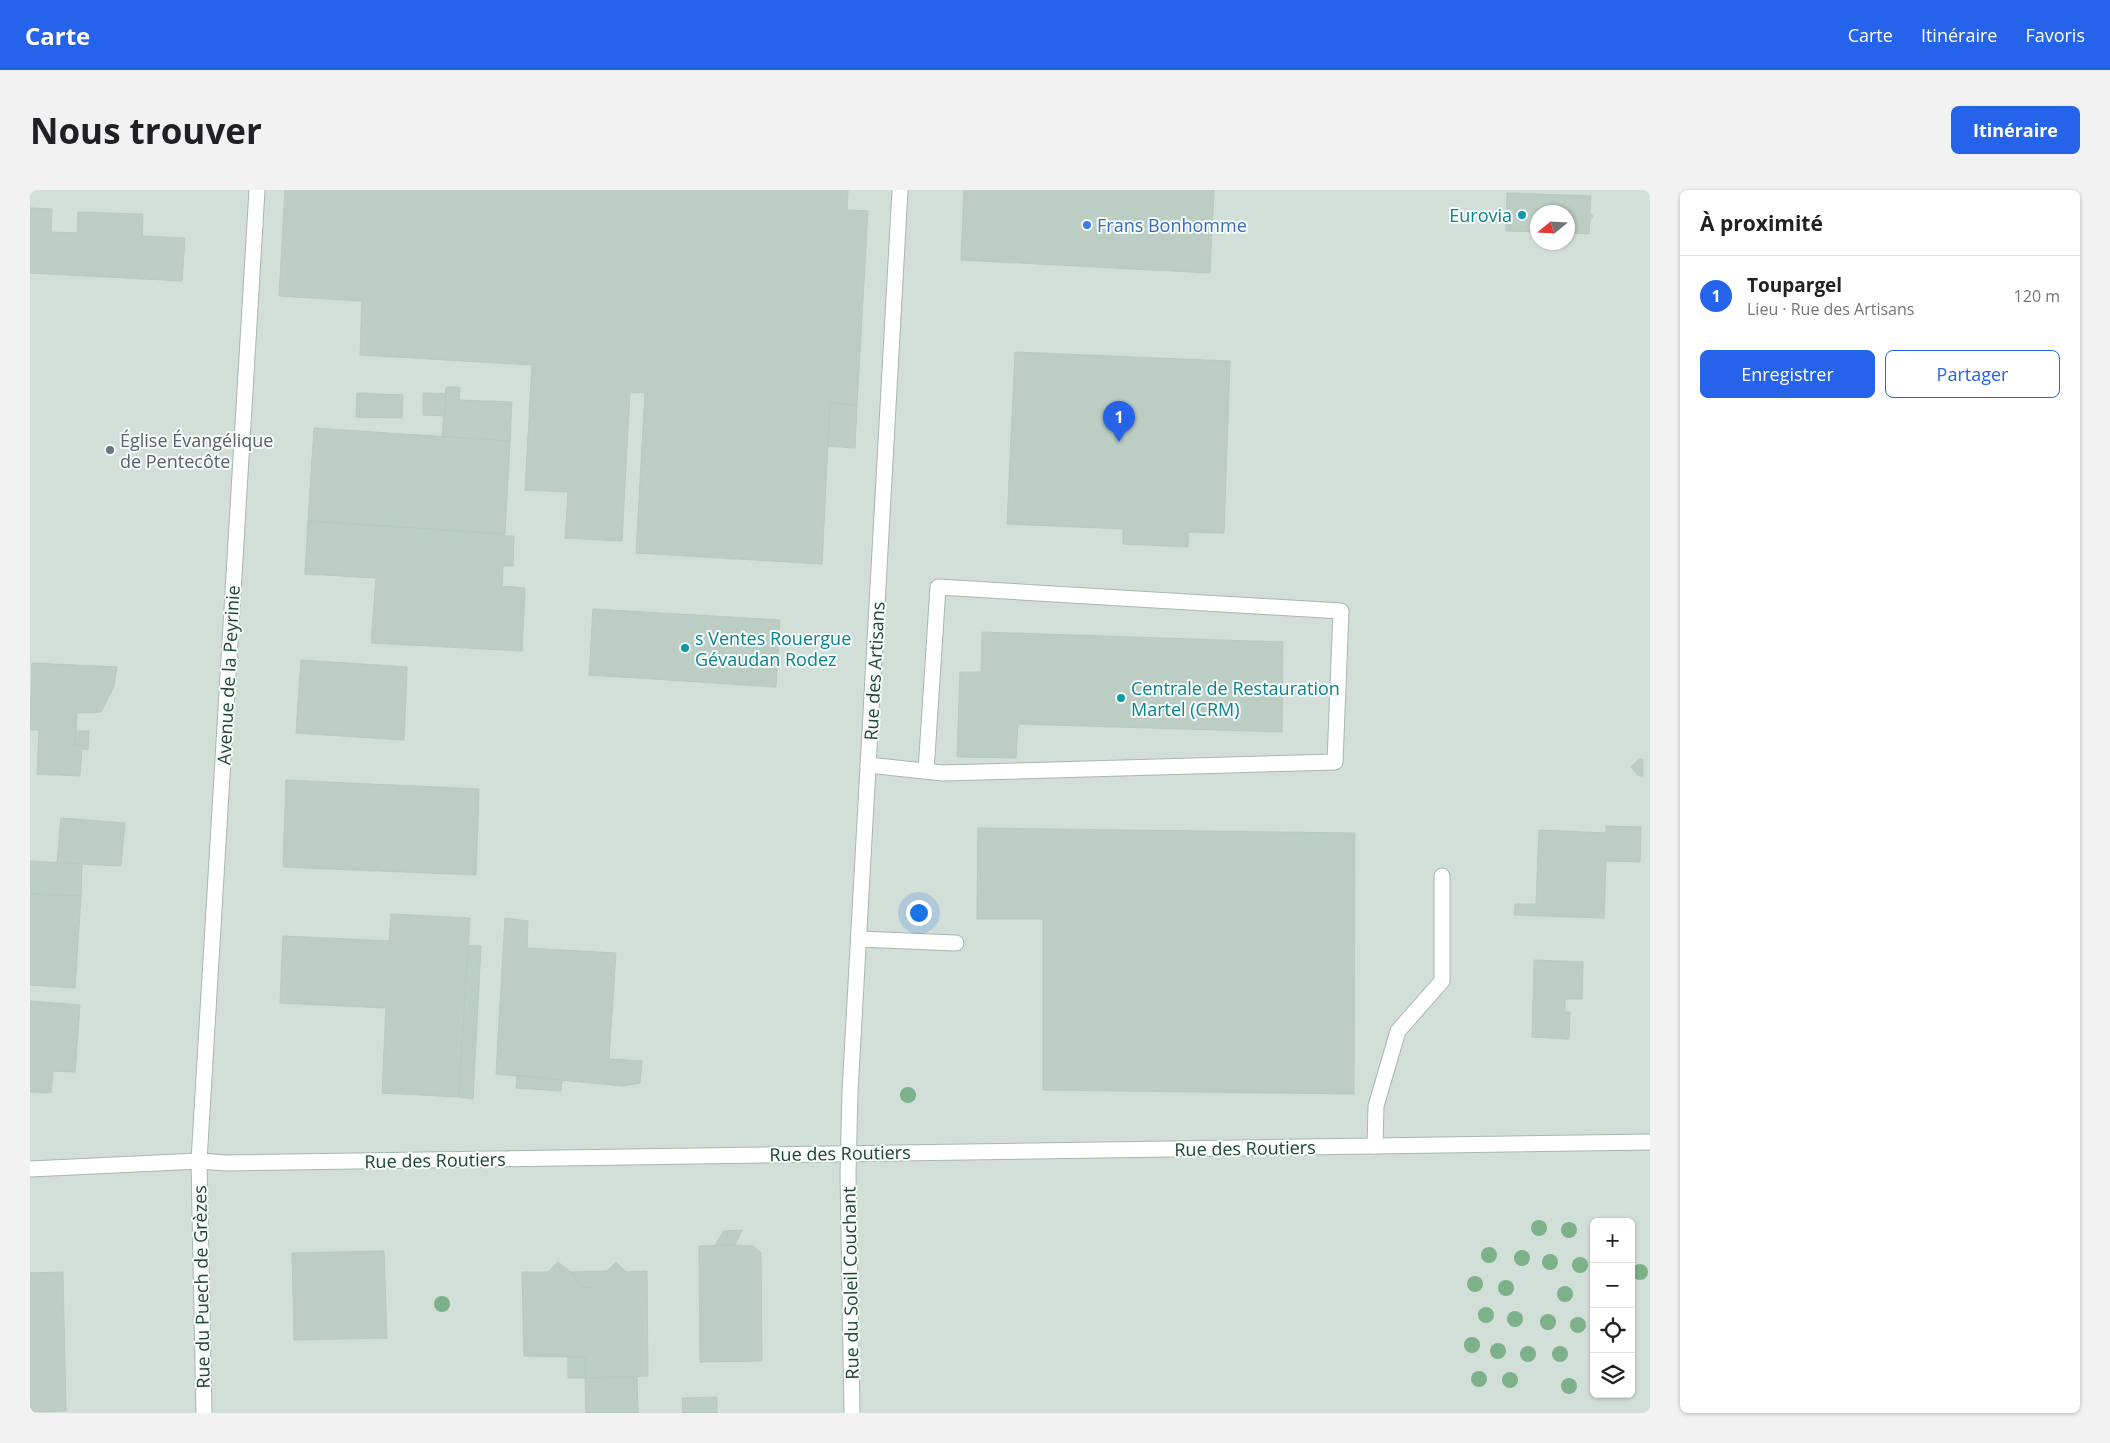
<!DOCTYPE html>
<html lang="fr">
<meta charset="utf-8">
<style>
body{margin:0;font-family:"Open Sans",sans-serif;background:#f2f2f2;color:#202124}
.controls{position:absolute;right:15px;bottom:15px;display:grid;overflow:hidden;border-radius:8px;box-shadow:0 1px 4px #0004}
.controls button{width:45px;height:45px;display:grid;place-items:center;padding:0;border:0;border-bottom:1px solid #e0e0e0;background:#fff;color:#202124;font:25px sans-serif}
.compass{position:absolute;left:1500px;top:15px;width:45px;height:45px;border-radius:50%;background:#fff;box-shadow:0 1px 4px #0004;rotate:252deg}
.you{position:absolute;left:888px;top:722px;width:18px;height:18px;margin:-12px;border:4px solid #fff;border-radius:50%;background:#1a73e8;box-shadow:0 0 0 8px #1a73e833}
.badge{display:grid;place-items:center;width:32px;height:32px;border-radius:50%;background:#2563eb;color:#fff;font-size:16px;font-weight:700}
.pin{position:absolute;translate:-50% -41px;filter:drop-shadow(0 1px 2px #0008)}
.pin::after{content:'';position:absolute;top:26px;width:18px;height:15px;background:inherit;clip-path:polygon(0 0,100% 0,50% 100%)}
.list{margin:0;padding:0;list-style:none}
h2{display:flex;justify-content:space-between;align-items:center;height:65px;margin:0;padding:0 20px;font-size:21px}
h2 small{font-size:16px;font-weight:400;color:#757577}
.list li{display:grid;grid-template-columns:32px 1fr auto;gap:15px;align-items:center;box-sizing:border-box;height:80px;padding:0 20px;border-top:1px solid #e0e0e0}
.list b{display:block;font-size:19px;white-space:nowrap}
.list p{margin:0;font-size:16px;white-space:nowrap;color:#757577}
.list em{font-size:16px;font-style:normal;color:#757577}
.actions{display:flex;gap:10px;padding:15px 20px}
.actions a{flex:1;padding:11px 0;border:1px solid #2563eb;border-radius:8px;text-align:center;font-size:18px;color:#2563eb}
.actions .main{background:#2563eb;color:#fff}
.icon{flex:none;width:28px;height:28px;fill:none;stroke:currentColor;stroke-width:2;stroke-linecap:round;stroke-linejoin:round}
.map{position:relative;flex:none;width:1620px;height:1223px;overflow:hidden;border-radius:8px}
header{display:flex;align-items:center;gap:30px;box-sizing:border-box;height:70px;padding:0 25px;background:#2563eb;color:#fff}
header strong{font-size:24px}
nav{display:flex;gap:28px;margin-inline-start:auto;font-size:18px}
.intro{display:flex;align-items:center;justify-content:space-between;box-sizing:border-box;height:120px;padding:0 30px}
h1{margin:0;font-size:35px}
.button{padding:12px 22px;border-radius:8px;background:#2563eb;color:#fff;font-size:18px;font-weight:700}
main{display:flex;gap:30px;padding:0 30px}
aside{flex:1;background:#fff;border-radius:8px;box-shadow:0 1px 4px #0004}
.map>svg:first-child{display:block}
</style>
<header>
<strong>Carte</strong>
<nav><a>Carte</a><a>Itinéraire</a><a>Favoris</a></nav>
</header>
<div class="intro"><h1>Nous trouver</h1><a class="button">Itinéraire</a></div>
<main>
<div class="map">
<svg width="1620" height="1223" viewBox="0 0 1620 1223">
<rect width="100%" height="100%" fill="#e4efe9"/>
<!-- built -->
<path fill="#d2dfd8" fill-rule="evenodd" d="M0,0H1620V1223H0ZM1508,22H1538V52H1508ZM1564,1032H1601V1204H1564Z"/>
<!-- building -->
<g fill="#bccdc4" stroke="#b6cabf">
<polygon points="255,0 818,0 817,20 838,21 827,215 800,213 792,374 606,363 615,203 600,202 592,351 535,348 538,302 495,300 502,175 330,165 332,111 249,106"/>
<polygon points="934,0 1184,0 1180,83 931,70"/>
<polygon points="1477,3 1561,6 1560,23 1563,26 1560,30 1559,44 1538,43 1538,22 1508,22 1508,42 1476,41"/>
<polygon points="0,18 22,19 21,42 47,43 48,22 113,24 112,46 155,48 152,91 0,83"/>
<polygon points="985,162 1200,171 1194,343 1159,342 1158,357 1093,354 1093,339 977,334"/>
<polygon points="416,197 430,197 429,210 482,212 480,251 412,247"/>
<polygon points="327,203 373,205 372,228 326,227"/>
<polygon points="393,203 416,204 415,226 393,225"/>
<polygon points="800,213 827,215 825,258 798,256"/>
<polygon points="284,238 480,251 475,344 278,331"/>
<polygon points="278,331 475,344 474,346 484,346 483,376 473,376 472,396 495,398 492,461 341,453 346,388 275,384"/>
<polygon points="563,419 750,430 746,497 559,485"/>
<polygon points="952,442 1253,452 1252,542 988,534 986,568 927,567 930,482 951,482"/>
<polygon points="271,470 377,477 374,550 266,543"/>
<polygon points="2,473 87,477 84,496 71,522 47,523 45,555 51,555 52,559 50,586 7,584 9,540 0,540"/>
<polygon points="46,541 59,541 58,560 52,559 51,555 45,555"/>
<polygon points="1609,569 1613,569 1613,586 1609,586 1601,577"/>
<polygon points="256,590 449,599 446,685 253,677"/>
<polygon points="31,628 95,633 91,676 27,673"/>
<polygon points="1576,636 1611,637 1610,672 1576,671 1574,728 1484,725 1485,714 1506,714 1509,640 1576,643"/>
<polygon points="948,638 1325,643 1324,904 1013,900 1013,729 947,729"/>
<polygon points="0,671 52,674 51,706 0,704"/>
<polygon points="0,704 51,706 45,798 0,795"/>
<polygon points="361,724 440,728 429,907 352,903 356,818 250,813 253,746 359,751"/>
<polygon points="475,728 498,731 497,758 586,763 579,869 612,871 610,893 593,896 466,884"/>
<polygon points="438,755 451,756 443,909 429,907"/>
<polygon points="1504,770 1553,772 1552,809 1535,809 1535,822 1540,822 1539,849 1502,847"/>
<polygon points="0,811 50,815 45,882 23,881 21,903 0,902"/>
<polygon points="487,885 532,890 531,901 486,898"/>
<polygon points="712,1040 705,1055 685,1055 694,1041"/>
<polygon points="705,1055 723,1056 731,1063 732,1171 670,1172 669,1056"/>
<polygon points="354,1061 357,1148 264,1150 262,1063"/>
<polygon points="528,1072 541,1082 553,1097 562,1097 586,1072 596,1082 617,1081 618,1186 555,1188 555,1167 494,1166 492,1082 518,1082"/>
<polygon points="578,1081 562,1097 553,1097 541,1082"/>
<polygon points="33,1082 36,1221 0,1222 0,1083"/>
<rect x="538" y="1167" width="17" height="21"/>
<polygon points="607,1187 608,1223 556,1223 555,1188"/>
<polygon points="687,1207 687,1223 653,1223 652,1208"/>
</g>
<g fill="none" stroke-linecap="round" stroke-linejoin="round">
<!-- lane casing -->
<g stroke="#a6b8b0" stroke-width="17">
<g id="lane">
<polyline points="838,575 913,583 1305,572 1311,421 908,397 896,581"/>
<polyline points="829,749 926,753"/>
<polyline points="1345,956 1346,916 1368,841 1412,791 1412,686"/>
</g>
</g>
<!-- street casing -->
<g stroke="#a6b8b0" stroke-width="17">
<g id="street">
<polyline points="0,979 169,971 196,973 1620,952"/>
<polyline points="174,1223 169,971 227,0"/>
<polyline points="822,1223 818,984 820,902 870,0"/>
</g>
</g>
<!-- lane -->
<use href="#lane" stroke="#fff" stroke-width="15"/>
<!-- street -->
<use href="#street" stroke="#fff" stroke-width="15"/>
</g>
<!-- trees -->
<g fill="#7cb18a">
<circle cx="878" cy="905" r="8"/>
<circle cx="1509" cy="1038" r="8"/>
<circle cx="1539" cy="1040" r="8"/>
<circle cx="1459" cy="1065" r="8"/>
<circle cx="1492" cy="1068" r="8"/>
<circle cx="1520" cy="1072" r="8"/>
<circle cx="1550" cy="1075" r="8"/>
<circle cx="1610" cy="1082" r="8"/>
<circle cx="1445" cy="1094" r="8"/>
<circle cx="1476" cy="1098" r="8"/>
<circle cx="1535" cy="1104" r="8"/>
<circle cx="412" cy="1114" r="8"/>
<circle cx="1456" cy="1125" r="8"/>
<circle cx="1485" cy="1129" r="8"/>
<circle cx="1518" cy="1132" r="8"/>
<circle cx="1548" cy="1135" r="8"/>
<circle cx="1442" cy="1155" r="8"/>
<circle cx="1468" cy="1161" r="8"/>
<circle cx="1498" cy="1164" r="8"/>
<circle cx="1530" cy="1164" r="8"/>
<circle cx="1449" cy="1189" r="8"/>
<circle cx="1480" cy="1190" r="8"/>
<circle cx="1539" cy="1196" r="8"/>
</g>
<!-- markers -->
<g fill="#0f9aa8" stroke="#f6fbf7" stroke-width="2">
<circle cx="1492" cy="25" r="5"/>
<circle cx="655" cy="458" r="5"/>
<circle cx="1091" cy="508" r="5"/>
</g>
<circle fill="#3f7fe0" stroke="#f6fbf7" stroke-width="2" cx="1057" cy="35" r="5"/>
<circle fill="#6b7280" stroke="#f6fbf7" stroke-width="2" cx="80" cy="260" r="5"/>
<g text-anchor="middle" dominant-baseline="central" stroke-width="4" stroke-linejoin="round" paint-order="stroke">
<!-- culture labels -->
<g font-size="18" fill="#0d838f" stroke="#f6fbf7" text-anchor="start">
<text x="1482" y="25" text-anchor="end">Eurovia</text>
<text x="665" y="448">s Ventes Rouergue<tspan x="665" dy="21">Gévaudan Rodez</tspan></text>
<text x="1101" y="498">Centrale de Restauration<tspan x="1101" dy="21">Martel (CRM)</tspan></text>
</g>
<!-- shop labels -->
<g font-size="18" fill="#366cbe" stroke="#f6fbf7" text-anchor="start">
<text x="1067" y="35">Frans Bonhomme</text>
</g>
<!-- worship labels -->
<g font-size="18" fill="#5b616d" stroke="#f6fbf7" text-anchor="start">
<text x="90" y="250">Église Évangélique<tspan x="90" dy="21">de Pentecôte</tspan></text>
</g>
<!-- street labels -->
<g font-size="18" fill="#214336" stroke="#f6fbf7">
<text transform="translate(844 481) rotate(-87)">Rue des Artisans</text>
<text transform="translate(198 485) rotate(-87)">Avenue de la Peyrinie</text>
<text transform="translate(1215 958) rotate(-1)">Rue des Routiers</text>
<text transform="translate(810 963) rotate(-1)">Rue des Routiers</text>
<text transform="translate(405 970) rotate(-1)">Rue des Routiers</text>
<text transform="translate(820 1093) rotate(-91)">Rue du Soleil Couchant</text>
<text transform="translate(171 1097) rotate(-91)">Rue du Puech de Grèzes</text>
</g>
</g>
</svg>
<div class="controls">
<button>+</button>
<button>−</button>
<button><svg class="icon" aria-label="locate" viewBox="0 0 24 24"><circle cx="12" cy="12" r="6"/><path d="M12 2v4M12 18v4M2 12h4M18 12h4"/></svg></button>
<button><svg class="icon" aria-label="layers" viewBox="0 0 24 24"><path d="M12 4l9 5-9 5-9-5zM3 14l9 5 9-5"/></svg></button>
</div>
<svg class="compass" viewBox="-18 -18 36 36"><path d="M0-13l5 13h-10z" fill="#e53935"/><path d="M0 13l5-13h-10z" fill="#757577"/></svg>
<div class="you"></div>
<div class="pin badge" style="left:1089px;top:252px">1</div>
</div>
<aside>
<h2>À proximité<small></small></h2>
<ul class="list">
<li><span class="badge">1</span><div><b>Toupargel</b><p>Lieu · Rue des Artisans</p></div><em>120 m</em></li>
</ul>
<div class="actions"><a class="main">Enregistrer</a><a>Partager</a></div>
</aside>
</main>
